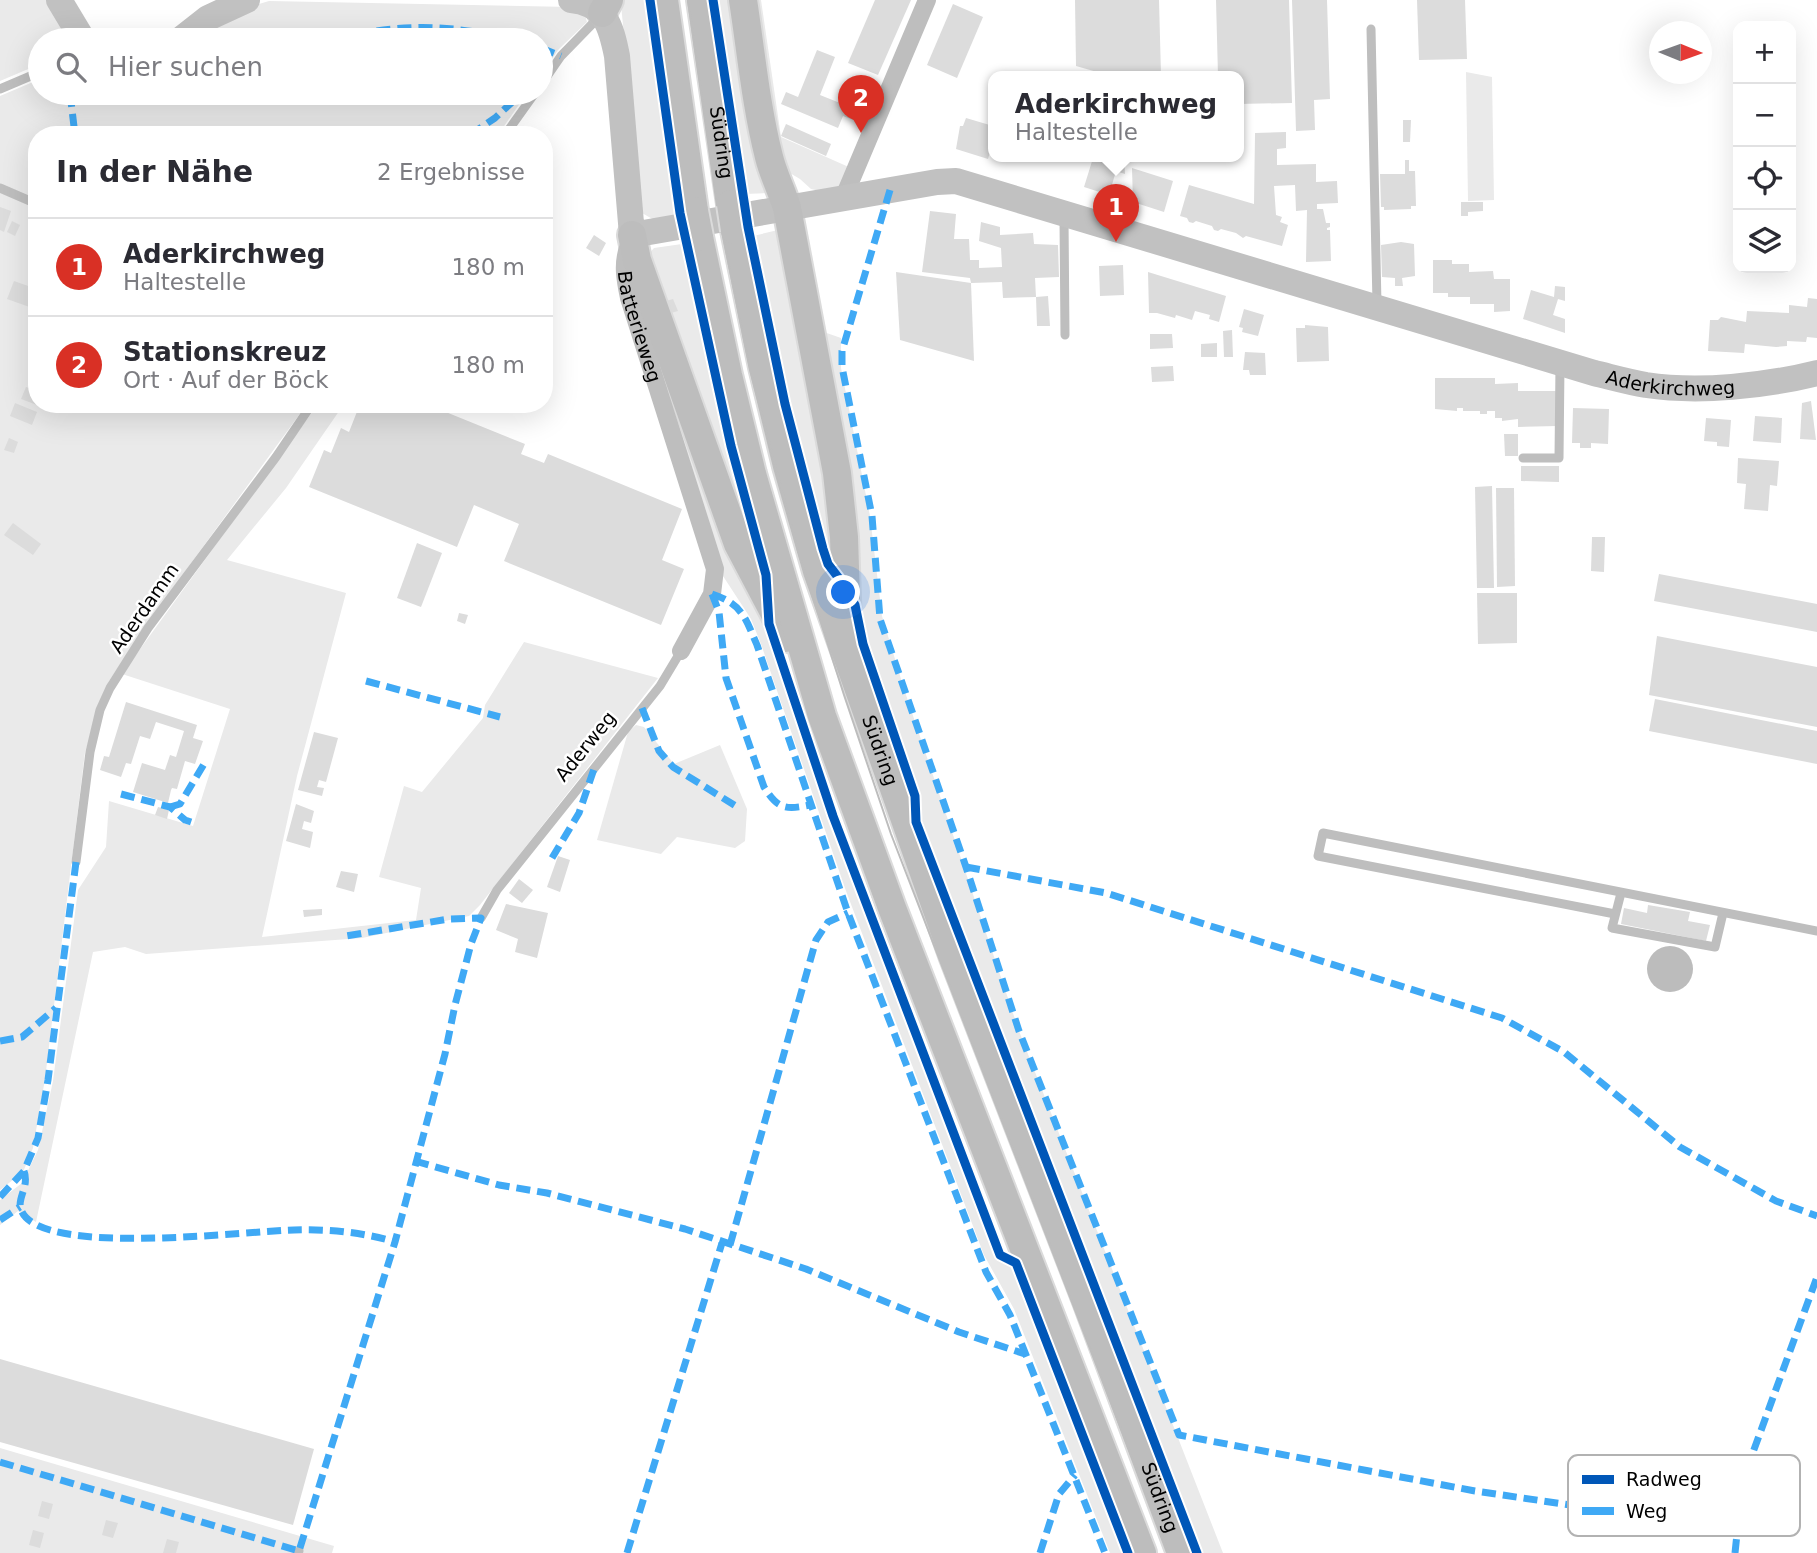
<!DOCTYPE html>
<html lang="de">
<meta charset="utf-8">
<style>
body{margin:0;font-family:"DejaVu Sans",sans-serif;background:#f2f2f3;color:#2b2b33}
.controls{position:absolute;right:21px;top:21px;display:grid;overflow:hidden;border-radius:14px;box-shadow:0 7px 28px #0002}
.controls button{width:63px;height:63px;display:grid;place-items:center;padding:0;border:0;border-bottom:2px solid #e1e1e2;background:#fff;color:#2b2b33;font:35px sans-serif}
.compass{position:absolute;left:1649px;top:21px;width:63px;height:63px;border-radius:50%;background:#fff;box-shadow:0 7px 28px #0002;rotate:91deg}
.you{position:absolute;left:844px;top:593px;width:24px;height:24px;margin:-18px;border:5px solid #fff;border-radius:50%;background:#1a73e8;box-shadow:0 0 0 10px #1a73e833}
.badge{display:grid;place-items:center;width:46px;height:46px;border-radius:50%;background:#d93025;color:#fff;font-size:23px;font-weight:700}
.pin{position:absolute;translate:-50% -58px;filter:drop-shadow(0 2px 4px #0008)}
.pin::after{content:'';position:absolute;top:37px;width:24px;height:21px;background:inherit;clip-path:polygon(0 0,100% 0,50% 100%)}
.popup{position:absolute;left:988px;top:71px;width:256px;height:91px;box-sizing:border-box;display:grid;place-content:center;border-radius:14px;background:#fff;filter:drop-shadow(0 2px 5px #0005);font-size:23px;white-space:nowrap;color:#7c7c81}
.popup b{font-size:26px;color:#2b2b33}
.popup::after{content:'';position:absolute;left:50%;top:100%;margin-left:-14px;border:14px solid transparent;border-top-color:#fff}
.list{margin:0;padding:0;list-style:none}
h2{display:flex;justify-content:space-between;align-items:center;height:91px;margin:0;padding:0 28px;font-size:30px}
h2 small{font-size:23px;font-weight:400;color:#7c7c81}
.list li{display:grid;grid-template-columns:46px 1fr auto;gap:21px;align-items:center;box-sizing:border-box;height:98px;padding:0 28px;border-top:2px solid #e1e1e2}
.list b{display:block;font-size:26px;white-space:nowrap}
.list p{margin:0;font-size:23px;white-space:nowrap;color:#7c7c81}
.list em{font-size:23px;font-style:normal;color:#7c7c81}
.icon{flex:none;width:38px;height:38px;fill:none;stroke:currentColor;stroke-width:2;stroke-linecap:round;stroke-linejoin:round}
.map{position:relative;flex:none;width:1817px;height:1553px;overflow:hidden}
.search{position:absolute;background:#fff;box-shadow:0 7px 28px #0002;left:28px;top:28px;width:525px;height:77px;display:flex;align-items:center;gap:18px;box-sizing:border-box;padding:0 24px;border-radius:38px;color:#7c7c81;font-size:26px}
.panel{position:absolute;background:#fff;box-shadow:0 7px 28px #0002;left:28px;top:126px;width:525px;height:287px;border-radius:28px}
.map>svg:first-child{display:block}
</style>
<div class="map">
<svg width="1817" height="1553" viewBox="0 0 1817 1553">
<rect width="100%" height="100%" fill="#fff"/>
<!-- green -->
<g fill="#eaeaea">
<polygon points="0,0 50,0 69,40 40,40 40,64 0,81"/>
<polygon points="619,0 656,0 688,214 656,221 642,213 621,5"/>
<polygon points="711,0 761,0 781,137 851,168 845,183 829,193 811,189 800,179 783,169 768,193 745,194 724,100"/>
<polygon points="269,1 571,7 585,15 587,22 558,50 541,74 541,40 195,40 243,9"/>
<polygon points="1466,72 1492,77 1494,200 1468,201"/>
<polygon points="40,79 40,93 527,93 498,135 37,135 37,404 307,404 154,614 109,681 85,752 45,1079 33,1148 23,1172 0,1190 0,96"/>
<polygon points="795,226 821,331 841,338 841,368 870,516 882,616 904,689 1019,1031 1223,1553 1192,1553 855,665 773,364 753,236"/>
<polygon points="682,244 738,487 764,581 647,256 654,248"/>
<polygon points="629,278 759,602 830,816 997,1259 1014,1267 1125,1553 1110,1553 1014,1309 984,1255 846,891 761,644 751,619 723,576"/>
<polygon points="318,404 344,404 286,488 227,560 346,593 297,776 262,937 416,920 421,888 379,877 404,786 422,792 483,718 485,705 524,642 658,678 480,905 469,916 362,938 146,954 125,947 93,952 36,1222 18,1211 0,1225 0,1200 22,1183 38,1150 53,1081 78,890 106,847 109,801 193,826 230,709 122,674"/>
<polygon points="636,725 644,727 674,764 720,745 747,809 745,841 735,848 677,837 661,854 597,840 628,732"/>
<polygon points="0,1448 334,1546 332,1553 0,1553"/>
</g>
<!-- water -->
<circle fill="#bcbcbc" cx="1670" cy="969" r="23"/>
<!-- building -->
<g fill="#dcdcdc">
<polygon points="875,0 911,0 878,75 848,63"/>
<polygon points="1075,0 1159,0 1161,76 1111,76 1076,66"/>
<polygon points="1216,0 1289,0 1292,103 1238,104 1238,76 1218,76"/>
<polygon points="1292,0 1327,0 1330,99 1314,100 1315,130 1296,131"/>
<polygon points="1417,0 1465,0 1467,59 1419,60"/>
<polygon points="953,4 983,17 957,78 927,65"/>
<polygon points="817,50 835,57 820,95 840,103 847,88 870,97 859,122 843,116 838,128 781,104 786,92 798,97"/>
<polygon points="966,118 993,126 993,141 988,159 956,149 960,126 963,126"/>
<polygon points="1403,120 1411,120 1410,142 1403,142"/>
<polygon points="786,124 831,144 826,156 781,136"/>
<polygon points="1286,132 1286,148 1277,149 1277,165 1316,164 1316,182 1337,181 1338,203 1317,204 1317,209 1323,209 1326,223 1330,223 1330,227 1327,228 1327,230 1330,230 1331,261 1306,262 1307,210 1296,211 1295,185 1274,186 1276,215 1282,217 1280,222 1288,225 1282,246 1246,236 1243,238 1236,233 1221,229 1218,231 1214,230 1212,226 1196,221 1193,223 1189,222 1187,218 1180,216 1189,185 1254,204 1255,133"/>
<polygon points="1117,156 1124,156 1125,174 1116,171 1109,195 1084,187 1093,158 1117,161"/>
<polygon points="1405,160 1409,160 1409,171 1415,171 1416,206 1411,206 1411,209 1384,210 1384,207 1381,207 1380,174 1405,174"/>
<polygon points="1132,168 1173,181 1164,212 1133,202"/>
<polygon points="1461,202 1483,202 1483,211 1468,212 1468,216 1461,216"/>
<polygon points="0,207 11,211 4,232 0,230"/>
<polygon points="930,211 956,214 954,239 969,239 970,260 979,260 979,268 1002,267 1001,248 979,241 981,222 1000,227 1000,235 1033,233 1034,244 1058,245 1059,277 1035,278 1036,297 1048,296 1050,326 1037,326 1036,297 1003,298 1002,282 971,283 970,278 922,272"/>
<polygon points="12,221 20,225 15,236 7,232"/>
<polygon points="594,235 606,243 599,256 586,248"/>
<polygon points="1401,242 1414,244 1415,276 1402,278 1403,286 1395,286 1395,278 1382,277 1381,245"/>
<polygon points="1433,260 1452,260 1452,264 1469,264 1469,272 1493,271 1494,279 1510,279 1510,311 1494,312 1494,304 1470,304 1470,297 1448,297 1448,293 1433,293"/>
<polygon points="1123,265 1124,295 1100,296 1099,266"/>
<polygon points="896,272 971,283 974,361 900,340"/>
<polygon points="1148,272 1226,296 1219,322 1209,319 1210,315 1195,311 1192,320 1176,315 1175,318 1157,313 1149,313"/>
<polygon points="14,281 31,287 28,298 37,301 35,309 7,299"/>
<polygon points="1555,286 1565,287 1565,301 1558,299 1553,315 1565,319 1565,333 1523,319 1531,290 1554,297"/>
<polygon points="1808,298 1817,299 1817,338 1807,337 1806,342 1787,341 1787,346 1776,347 1745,344 1744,353 1708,351 1710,320 1718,320 1721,317 1746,322 1747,311 1789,313 1789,305 1807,307"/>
<polygon points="673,299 678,311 671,313 666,301"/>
<polygon points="1244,309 1264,315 1258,336 1242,332 1243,328 1239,327"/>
<polygon points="1305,325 1328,327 1329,361 1297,362 1296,328 1305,328"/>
<polygon points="1232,330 1233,357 1224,357 1223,331"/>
<polygon points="1150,334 1172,334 1173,348 1150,349"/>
<polygon points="1217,343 1217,357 1201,357 1201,344"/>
<polygon points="1245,352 1265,353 1266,375 1250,375 1249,370 1243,370"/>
<polygon points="1173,366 1174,381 1152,382 1151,367"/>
<polygon points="1435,378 1495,378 1495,384 1518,383 1518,391 1556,391 1557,426 1518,427 1518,419 1502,421 1502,418 1495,418 1495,411 1487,411 1487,414 1480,414 1480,411 1463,411 1463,408 1457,408 1457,411 1435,409"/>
<polygon points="26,387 37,391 37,405 21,399"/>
<polygon points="1811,401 1816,440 1800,439 1802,403"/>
<polygon points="15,403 37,412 32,425 10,416"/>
<polygon points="360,404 426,404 525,444 521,454 544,463 548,454 682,509 662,560 684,569 661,625 504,561 519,524 474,505 457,547 309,487 324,450 331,453 341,428 349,432"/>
<polygon points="1573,408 1609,409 1608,444 1591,443 1591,448 1580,448 1580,443 1572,443"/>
<polygon points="1755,416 1782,418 1781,443 1753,441"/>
<polygon points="1706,418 1731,420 1729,447 1717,446 1717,442 1704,441"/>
<polygon points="1504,434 1518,434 1518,456 1505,456"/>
<polygon points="9,438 18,442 14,453 4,450"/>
<polygon points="1738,458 1779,461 1777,486 1770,485 1768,511 1744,509 1746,484 1737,483"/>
<polygon points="1521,466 1559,466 1559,482 1521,481"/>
<polygon points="1492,486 1494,588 1477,588 1475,487"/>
<polygon points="1496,488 1514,488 1515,586 1497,587"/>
<polygon points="13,523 41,544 33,555 4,535"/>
<polygon points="1592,537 1605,537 1604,572 1591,571"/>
<polygon points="417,543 442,553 421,607 397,598"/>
<polygon points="1659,574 1817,604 1817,632 1654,601"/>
<polygon points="1477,593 1517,593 1517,643 1478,644"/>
<polygon points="459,613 468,615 465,624 457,621"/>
<polygon points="1657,636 1817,667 1817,727 1649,695"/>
<polygon points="1655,699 1817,731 1817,764 1649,731"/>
<polygon points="126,702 197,725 193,738 203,741 195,764 185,761 177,789 172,788 171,790 168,803 133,792 142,763 165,770 170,755 176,757 184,731 156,722 150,739 140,736 131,764 126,763 121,777 100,770 104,756 109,757"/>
<polygon points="314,732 338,738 326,782 319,780 317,787 324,788 322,796 298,790"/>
<polygon points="296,804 314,811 311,823 304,821 302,829 313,832 310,848 286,841"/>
<polygon points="158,807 169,810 167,819 155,815"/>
<polygon points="558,856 570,860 560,892 547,887"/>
<polygon points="341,871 358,874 354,892 336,887"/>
<polygon points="519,879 533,890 522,903 509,893"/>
<polygon points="506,904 548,913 537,958 515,952 518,939 496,930"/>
<polygon points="1648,905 1690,912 1688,921 1710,925 1706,941 1621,924 1624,908 1647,913"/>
<polygon points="322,909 322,915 304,917 303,910"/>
<polygon points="0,1359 314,1449 293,1525 0,1442"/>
<polygon points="42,1501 53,1504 49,1519 38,1516"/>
<polygon points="106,1520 118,1523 113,1538 102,1535"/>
<polygon points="33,1530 44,1533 40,1548 29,1545"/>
<polygon points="167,1539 179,1542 176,1553 163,1553"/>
</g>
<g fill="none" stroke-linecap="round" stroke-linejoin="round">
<!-- primary casing -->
<g stroke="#dbdbdb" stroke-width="32">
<g id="primary">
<polyline points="664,0 694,211"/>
<path id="s3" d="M701,0L731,204"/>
<path d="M743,0C751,52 756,106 769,157C773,174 782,191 787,208L837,473L844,537L847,629"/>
<polyline points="602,13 609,0"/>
<path id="s4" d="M735,230L763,367L787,466L817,571L953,955L1087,1301L1181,1553"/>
<polyline points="632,235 637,260 738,544 777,618 785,638"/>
<polyline points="699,237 728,375 752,474 822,716 892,908 1142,1553"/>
</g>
</g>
<!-- lane -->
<g stroke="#bebebe" stroke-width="9">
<polyline points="1371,29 1377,304"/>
<polyline points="541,85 561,56 599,17"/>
<polyline points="0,89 40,72"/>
<polyline points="505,135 535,93"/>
<polyline points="0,188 37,204"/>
<polyline points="1064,218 1065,335"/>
<polyline points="1523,458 1559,458 1560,365"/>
<polyline points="76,862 90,752 100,710 110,688 148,628 276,457 312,404"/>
<polyline points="1621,893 1612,928 1715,947 1723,913"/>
<polyline points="1615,914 1318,856 1323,833 1817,931"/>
<polyline points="481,918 497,890 660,686 681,651"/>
<polyline points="298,1553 299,1551"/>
</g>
<!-- street -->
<g stroke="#bebebe" stroke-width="18">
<polyline points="843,199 927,0"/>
<path id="s1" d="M629,245C622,263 625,279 629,298L715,569L712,594L681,651"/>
</g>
<!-- secondary -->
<g stroke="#c1c1c1" stroke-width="26">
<polyline points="59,0 83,40"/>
<path id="s2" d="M571,0C605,3 611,26 617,56L632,235L937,182L956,181L1594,373C1611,377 1629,382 1646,385C1699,393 1765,386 1817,373"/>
<polyline points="180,40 208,18 247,0"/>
</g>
<!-- primary -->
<use href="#primary" stroke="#bdbdbd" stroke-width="28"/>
<!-- tram -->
<polyline stroke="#bdbdbd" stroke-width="2" points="688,0 717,206 750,370 798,551 844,695 891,834 1169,1553"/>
<!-- primary-bridge casing -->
<g stroke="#dbdbdb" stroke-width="32" stroke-linecap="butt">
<g id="primary-bridge">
<polyline points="731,204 735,230"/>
<polyline points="694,211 699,237"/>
</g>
</g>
<!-- primary-bridge -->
<use href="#primary-bridge" stroke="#bdbdbd" stroke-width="28"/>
<!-- quiet -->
<g stroke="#3fa9f5" stroke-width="7" stroke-dasharray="14 7" stroke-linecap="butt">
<path d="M356,35C408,23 460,26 512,40"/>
<polyline points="541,48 561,56"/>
<polyline points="541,77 549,73"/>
<polyline points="70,93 75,135"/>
<polyline points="470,135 495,118 522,93"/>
<polyline points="890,190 842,351 842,367 872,516 880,619 966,867 1019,1031 1179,1435 1475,1491 1700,1524 1737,1522"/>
<path d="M712,594C742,604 745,617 757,645L848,913L986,1272L1010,1315L1105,1553"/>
<path d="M712,594L719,612L726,678L764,787C778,809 785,810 810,805"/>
<polyline points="366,681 500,717"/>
<polyline points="642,708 659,751 673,767 739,808"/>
<polyline points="121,794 170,807 185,820 194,823"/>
<polyline points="170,807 180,804 204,764"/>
<polyline points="552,858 579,813 594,769"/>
<polyline points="966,867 1106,893 1502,1018 1564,1052 1680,1147 1776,1201 1817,1216"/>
<polyline points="0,1041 22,1037 56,1008"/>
<polyline points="415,1161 499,1185 547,1193 685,1229 806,1269 959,1332 1025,1354"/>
<path d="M24,1171C30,1188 15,1199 22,1212C45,1257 245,1231 294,1230C327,1229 363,1232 395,1242"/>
<polyline points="0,1197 24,1171 38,1138 48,1080 76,862"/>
<polyline points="0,1220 20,1207"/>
<polyline points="730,1245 816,940 828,922 848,913"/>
<polyline points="0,1462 299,1551 395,1242 445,1054 455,1005 471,944 481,918 449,919 346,936"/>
<polyline points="627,1553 722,1243"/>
<polyline points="1040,1553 1059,1494 1075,1475"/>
<polyline points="1735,1553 1741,1495 1748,1466 1817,1277"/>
</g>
<!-- cycleway casing -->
<g stroke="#fff" stroke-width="13">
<g id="cycleway">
<polyline points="650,0 680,213 731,446 766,575 769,624 833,816 1000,1255 1016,1263 1128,1553"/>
<polyline points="713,0 748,227 785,404 823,549 828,564 844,585 855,605 863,644 915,796 916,822 1197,1553"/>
</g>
</g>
<!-- cycleway -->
<use href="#cycleway" stroke="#0057b8" stroke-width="9"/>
</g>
<g text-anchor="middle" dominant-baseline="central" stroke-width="5" stroke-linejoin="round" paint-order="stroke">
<!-- street labels -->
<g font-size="19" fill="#000" stroke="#fff">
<text stroke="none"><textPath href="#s3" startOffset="144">Südring</textPath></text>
<text stroke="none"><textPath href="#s1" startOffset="84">Batterieweg</textPath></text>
<text stroke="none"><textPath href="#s2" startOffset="1332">Aderkirchweg</textPath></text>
<text transform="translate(144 608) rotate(-55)">Aderdamm</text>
<text transform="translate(585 746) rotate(-51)">Aderweg</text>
<text stroke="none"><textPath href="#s4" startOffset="541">Südring</textPath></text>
<text stroke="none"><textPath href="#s4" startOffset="1339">Südring</textPath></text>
</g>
</g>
<!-- legend -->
<rect x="1568" y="1455" width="232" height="81" rx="10" fill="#fff" stroke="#b2b2b2" stroke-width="2"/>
<rect x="1582" y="1475" width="32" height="9" fill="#0057b8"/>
<rect x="1582" y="1507" width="32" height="8" fill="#3fa9f5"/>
<g font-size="19" fill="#000">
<text x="1626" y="1486">Radweg</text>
<text x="1626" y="1518">Weg</text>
</g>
</svg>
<div class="controls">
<button>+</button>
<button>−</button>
<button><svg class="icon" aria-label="locate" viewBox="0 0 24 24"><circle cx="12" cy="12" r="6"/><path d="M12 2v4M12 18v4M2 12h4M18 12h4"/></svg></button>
<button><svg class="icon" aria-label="layers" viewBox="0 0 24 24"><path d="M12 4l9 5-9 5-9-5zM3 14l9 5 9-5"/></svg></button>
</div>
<svg class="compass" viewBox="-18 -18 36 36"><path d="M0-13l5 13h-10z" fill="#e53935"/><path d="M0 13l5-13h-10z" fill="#7c7c81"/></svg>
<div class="you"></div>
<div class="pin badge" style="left:1116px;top:242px">1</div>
<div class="popup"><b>Aderkirchweg</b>Haltestelle</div>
<div class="pin badge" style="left:861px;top:133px">2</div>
<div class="search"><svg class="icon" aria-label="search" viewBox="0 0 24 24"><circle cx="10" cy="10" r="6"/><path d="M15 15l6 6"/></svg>Hier suchen</div>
<section class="panel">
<h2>In der Nähe<small>2 Ergebnisse</small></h2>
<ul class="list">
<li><span class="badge">1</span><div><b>Aderkirchweg</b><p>Haltestelle</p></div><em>180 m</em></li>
<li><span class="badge">2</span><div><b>Stationskreuz</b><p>Ort · Auf der Böck</p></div><em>180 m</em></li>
</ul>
</section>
</div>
